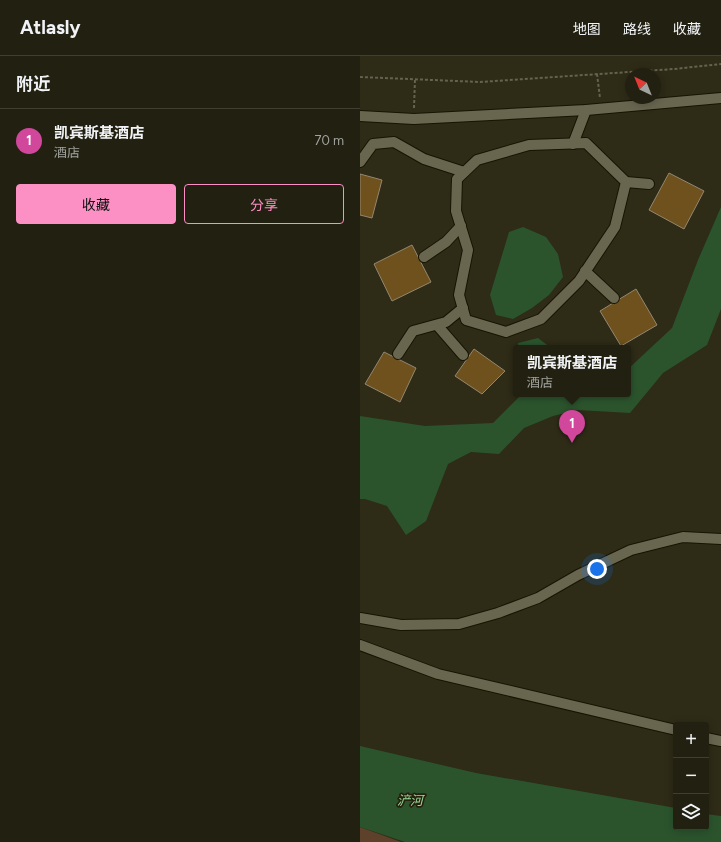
<!DOCTYPE html>
<html lang="zh">
<meta charset="utf-8">
<style>
body{margin:0;font-family:Figtree,"Noto Sans SC",sans-serif;background:#2e2d1f;color:#f1f3f6}
.controls{position:absolute;right:12px;bottom:12px;display:grid;overflow:hidden;border-radius:4px;box-shadow:0 2px 10px #0003}
.controls button{width:36px;height:36px;display:grid;place-items:center;padding:0;border:0;border-bottom:1px solid #3f3e31;background:#222011;color:#f1f3f6;font:20px sans-serif}
.compass{position:absolute;left:265px;top:12px;width:36px;height:36px;border-radius:50%;background:#222011;box-shadow:0 2px 10px #0003;rotate:317deg}
.you{position:absolute;left:237px;top:513px;width:14px;height:14px;margin:-10px;border:3px solid #fff;border-radius:50%;background:#1a73e8;box-shadow:0 0 0 6px #1a73e833}
.badge{display:grid;place-items:center;width:26px;height:26px;border-radius:50%;background:#fc8fc3;color:#fff;font-size:13px;font-weight:700}
.pin{position:absolute;translate:-50% -33px;filter:drop-shadow(0 1px 2px #0008)}
.pin::after{content:'';position:absolute;top:21px;width:14px;height:12px;background:inherit;clip-path:polygon(0 0,100% 0,50% 100%)}
.popup{position:absolute;left:153px;top:289px;width:118px;height:52px;box-sizing:border-box;display:grid;place-content:center;border-radius:4px;background:#222011;filter:drop-shadow(0 1px 3px #0005);font-size:13px;white-space:nowrap;color:#a2a39f}
.popup b{font-size:15px;color:#f1f3f6}
.popup::after{content:'';position:absolute;left:50%;top:100%;margin-left:-8px;border:8px solid transparent;border-top-color:#222011}
.list{margin:0;padding:0;list-style:none}
h2{display:flex;justify-content:space-between;align-items:center;height:52px;margin:0;padding:0 16px;font-size:17px}
h2 small{font-size:13px;font-weight:400;color:#a2a39f}
.list li{display:grid;grid-template-columns:26px 1fr auto;gap:12px;align-items:center;box-sizing:border-box;height:64px;padding:0 16px;border-top:1px solid #3f3e31}
.list b{display:block;font-size:15px;white-space:nowrap}
.list p{margin:0;font-size:13px;white-space:nowrap;color:#a2a39f}
.list em{font-size:13px;font-style:normal;color:#a2a39f}
.actions{display:flex;gap:8px;padding:12px 16px}
.actions a{flex:1;padding:9px 0;border:1px solid #fc8fc3;border-radius:4px;text-align:center;font-size:14px;color:#fc8fc3}
.actions .main{background:#fc8fc3;color:#111}
.icon{flex:none;width:22px;height:22px;fill:none;stroke:currentColor;stroke-width:2;stroke-linecap:round;stroke-linejoin:round}
.map{position:relative;flex:none;width:361px;height:786px;overflow:hidden}
header{display:flex;align-items:center;gap:24px;box-sizing:border-box;height:56px;padding:0 20px;background:#222011;border-bottom:1px solid #3f3e31}
header strong{font-size:19px}
nav{display:flex;gap:22px;margin-inline-start:auto;font-size:14px}
main{display:flex}
aside{flex:1;background:#222011}
.map>svg:first-child{display:block}
</style>
<header>
<strong>Atlasly</strong>
<nav><a>地图</a><a>路线</a><a>收藏</a></nav>
</header>
<main>
<aside>
<h2>附近<small></small></h2>
<ul class="list">
<li><span class="badge" style="background:#d1479c">1</span><div><b>凯宾斯基酒店</b><p>酒店</p></div><em>70 m</em></li>
</ul>
<div class="actions"><a class="main">收藏</a><a>分享</a></div>
</aside>
<div class="map">
<svg width="361" height="786" viewBox="0 0 361 786">
<rect width="100%" height="100%" fill="#2e2b17"/>
<!-- green -->
<polygon fill="#5e412b" points="0,771 41,786 0,786"/>
<!-- water -->
<g fill="#2b542d">
<polygon points="361,151 361,253 347,289 303,317 270,357 218,354 193,360 164,372 139,398 111,396 88,408 66,465 46,479 27,450 5,443 0,443 0,360 65,370 133,367 162,338 268,338 268,313 312,272 338,204"/>
<polygon points="163,171 186,181 198,198 203,221 189,239 172,252 153,263 136,259 130,239 149,176"/>
<polygon points="178,282 191,292 159,292 158,287"/>
<polygon points="0,690 116,717 316,752 316,771 346,771 346,758 361,760 361,786 45,786 0,771"/>
</g>
<!-- building -->
<g fill="#6e511c" stroke="#948772">
<polygon points="309,117 344,135 324,173 289,154"/>
<polygon points="0,118 22,124 12,162 0,159"/>
<polygon points="52,189 71,226 32,245 14,208"/>
<polygon points="276,233 297,269 261,290 240,255"/>
<polygon points="114,293 145,315 122,338 95,320"/>
<polygon points="24,296 56,312 40,346 5,328"/>
</g>
<g fill="none" stroke-linecap="round" stroke-linejoin="round">
<!-- minor casing -->
<g stroke="#171402" stroke-width="12">
<g id="minor">
<polyline points="0,60 54,63 226,54 361,42"/>
<polygon points="226,87 266,126 255,171 219,225 181,263 146,276 106,264 99,239 108,194 96,155 97,123 117,104 169,89"/>
<polyline points="213,88 226,54"/>
<polyline points="0,106 13,88 34,86 64,103 104,116"/>
<polyline points="266,126 289,128"/>
<polyline points="64,201 86,186 101,170"/>
<polyline points="225,215 254,242"/>
<polyline points="77,269 103,299"/>
<polyline points="38,298 53,275 86,266 103,252"/>
<polyline points="0,562 41,569 99,568 138,557 178,542 218,519 271,494 323,481 361,483"/>
<polyline points="0,589 78,618 316,674"/>
<polyline points="346,682 361,685"/>
</g>
</g>
<!-- path -->
<g stroke="#656250" stroke-width="2" stroke-dasharray="3 2" stroke-linecap="butt">
<polyline points="237,18 240,42"/>
<polyline points="0,21 120,26 314,13 361,8"/>
<polyline points="54,52 55,23"/>
</g>
<!-- minor -->
<use href="#minor" stroke="#696650" stroke-width="10"/>
</g>
<g text-anchor="middle" dominant-baseline="central" stroke-width="3.5" stroke-linejoin="round" paint-order="stroke">
<!-- water labels -->
<g font-size="13" font-style="italic" fill="#9bdb9c" stroke="#25220e">
<text x="50" y="744">浐河</text>
</g>
</g>
</svg>
<div class="controls">
<button>+</button>
<button>−</button>
<button><svg class="icon" aria-label="layers" viewBox="0 0 24 24"><path d="M12 4l9 5-9 5-9-5zM3 14l9 5 9-5"/></svg></button>
</div>
<svg class="compass" viewBox="-18 -18 36 36"><path d="M0-13l5 13h-10z" fill="#e53935"/><path d="M0 13l5-13h-10z" fill="#a2a39f"/></svg>
<div class="you"></div>
<div class="pin badge" style="left:212px;top:387px;background:#d1479c">1</div>
<div class="popup"><b>凯宾斯基酒店</b>酒店</div>
</div>
</main>
